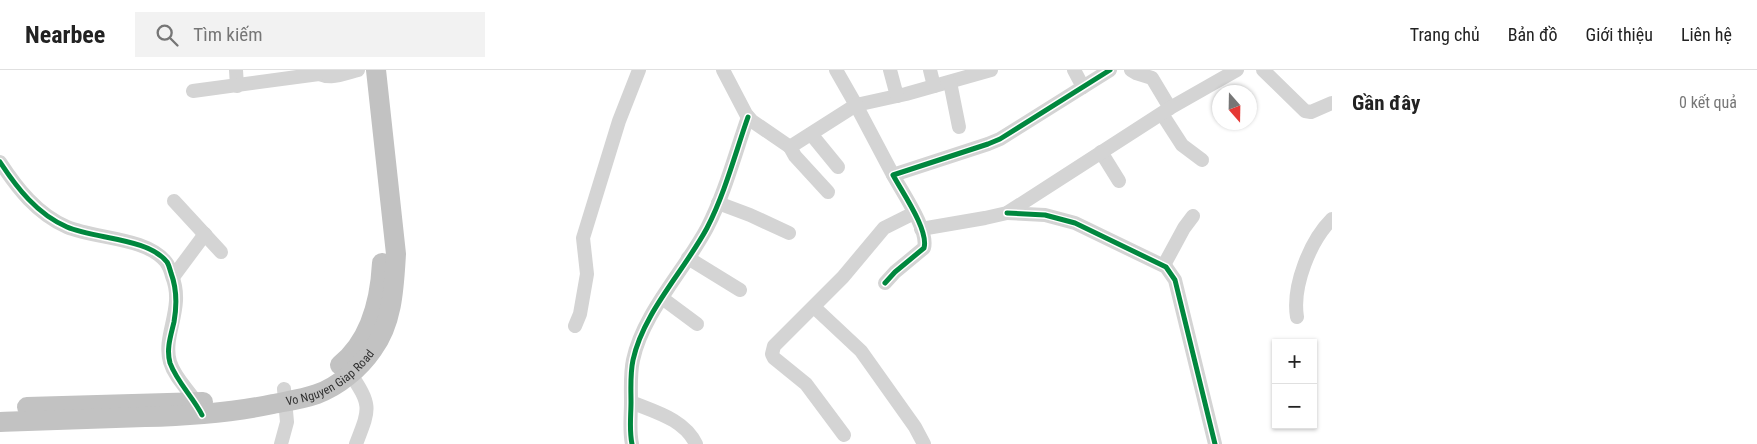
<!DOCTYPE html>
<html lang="vi">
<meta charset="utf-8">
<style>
body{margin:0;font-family:"Roboto Condensed",sans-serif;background:#f2f2f2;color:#222}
.controls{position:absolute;right:15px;bottom:15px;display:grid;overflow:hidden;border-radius:0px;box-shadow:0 1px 4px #0004}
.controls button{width:45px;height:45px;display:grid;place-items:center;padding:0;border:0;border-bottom:1px solid #e0e0e0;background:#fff;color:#222;font:25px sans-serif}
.compass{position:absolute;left:1212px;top:15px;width:45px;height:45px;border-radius:50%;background:#fff;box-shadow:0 1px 4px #0004;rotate:160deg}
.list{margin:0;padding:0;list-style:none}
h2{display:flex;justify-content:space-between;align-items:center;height:65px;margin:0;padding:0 20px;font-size:21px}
h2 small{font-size:16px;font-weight:400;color:#767676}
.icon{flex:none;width:28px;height:28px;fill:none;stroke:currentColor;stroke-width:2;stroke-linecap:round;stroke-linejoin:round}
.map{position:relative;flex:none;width:1332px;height:374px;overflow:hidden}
header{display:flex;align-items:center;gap:30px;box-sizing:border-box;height:70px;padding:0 25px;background:#fff;border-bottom:1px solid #e0e0e0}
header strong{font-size:24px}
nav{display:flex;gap:28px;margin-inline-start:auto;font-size:18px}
.search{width:350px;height:45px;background:#f2f2f2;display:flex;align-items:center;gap:12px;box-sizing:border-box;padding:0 18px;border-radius:0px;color:#767676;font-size:19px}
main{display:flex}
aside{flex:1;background:#fff}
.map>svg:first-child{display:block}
</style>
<header>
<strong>Nearbee</strong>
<div class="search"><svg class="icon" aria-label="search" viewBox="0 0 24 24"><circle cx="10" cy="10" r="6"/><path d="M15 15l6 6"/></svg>Tìm kiếm</div>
<nav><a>Trang chủ</a><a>Bản đồ</a><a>Giới thiệu</a><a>Liên hệ</a></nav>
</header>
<main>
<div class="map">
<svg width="1332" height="374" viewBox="0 0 1332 374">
<rect width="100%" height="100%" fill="#fff"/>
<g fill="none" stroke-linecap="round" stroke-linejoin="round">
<!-- minor -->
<g stroke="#d4d4d4" stroke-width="14">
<polyline points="236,0 237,16"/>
<path d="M314,0C327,12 343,4 358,0"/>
<polyline points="723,0 746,44 752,51 790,77"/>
<polyline points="836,0 856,35 906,24 991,0"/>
<polyline points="890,0 897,26"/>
<polyline points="930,0 934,16"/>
<polyline points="1074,0 1083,17"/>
<polyline points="1131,0 1136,3 1152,8 1170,38"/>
<polyline points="1263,0 1305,41 1311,42 1332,33"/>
<polyline points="950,12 959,57"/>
<polyline points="193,21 319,4"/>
<polyline points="1162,44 1182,75 1202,90"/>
<polyline points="811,64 838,97"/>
<polyline points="1101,82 1119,111"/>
<path d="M0,92C17,118 37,144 67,157C96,169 146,167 166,192C169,196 171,202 172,206C185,238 162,265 170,292C175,309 191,322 199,337"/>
<polyline points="828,122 795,86 790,77 856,35 893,105"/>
<polyline points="174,131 221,182"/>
<polyline points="718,133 750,145 789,163"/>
<polyline points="1007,143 1045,145 1075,153 1166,197 1175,210 1215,374"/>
<polyline points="921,159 985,148 1007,143 1170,38 1237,0"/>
<polyline points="688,188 740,220"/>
<polyline points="1164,195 1184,158 1193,146"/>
<polyline points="173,207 205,164"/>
<path d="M885,213L895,202L924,178C929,160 902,122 893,105L988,74L1000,69L1110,0"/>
<polyline points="662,228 697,254"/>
<polyline points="814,237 861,281 915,357 924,374"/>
<path d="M1297,247C1292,216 1310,171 1332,149"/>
<polyline points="575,256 580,244 587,204 583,168 619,51 639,0"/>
<path d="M350,303C372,336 370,338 356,374"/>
<path d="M631,332C655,342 684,349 696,374"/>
<polyline points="844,365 806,314 774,288 772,284 774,276 843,207 884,158 914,143"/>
<polyline points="281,374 287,352 284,319"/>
<path d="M632,374C629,360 631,346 631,332C631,318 630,304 633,290C643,243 684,201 707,158C725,123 735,84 748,47"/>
</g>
<!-- highway -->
<g stroke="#c2c2c2" stroke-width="20">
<path d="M340,295C370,271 380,230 382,193"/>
<polyline points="27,337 203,332"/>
<path id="s1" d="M0,352C48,350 96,349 145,347C188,346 230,343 273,334C288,331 303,329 317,324C339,316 360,298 373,279C393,252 394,216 396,184L376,0"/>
</g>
<!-- cycleway casing -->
<g stroke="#fff" stroke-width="8">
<g id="cycleway">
<path d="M0,92C17,118 37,144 67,157C95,169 148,168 167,192C169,195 170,200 171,203C177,219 177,235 174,252C171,265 166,279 170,293C177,312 193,327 202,345"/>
<polyline points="1007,143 1045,145 1075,153 1166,197 1175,210 1215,374"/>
<path d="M885,213L895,202L924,178C929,160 902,122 893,105L988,74L1000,69L1110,0"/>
<path d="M632,374C629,360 631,346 631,332C631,318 630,304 633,290C643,243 684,201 707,158C725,123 735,84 748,47"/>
</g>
</g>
<!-- cycleway -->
<use href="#cycleway" stroke="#00873e" stroke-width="5"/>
</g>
<g text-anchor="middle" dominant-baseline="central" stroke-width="5" stroke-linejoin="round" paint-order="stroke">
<!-- street labels -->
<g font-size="12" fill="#303030" stroke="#fff">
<text stroke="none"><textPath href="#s1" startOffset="338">Vo Nguyen Giap Road</textPath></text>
</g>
</g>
</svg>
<div class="controls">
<button>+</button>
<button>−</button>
</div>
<svg class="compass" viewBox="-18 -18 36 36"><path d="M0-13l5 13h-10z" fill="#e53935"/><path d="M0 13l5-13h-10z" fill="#767676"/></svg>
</div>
<aside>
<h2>Gần đây<small>0 kết quả</small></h2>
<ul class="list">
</ul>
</aside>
</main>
